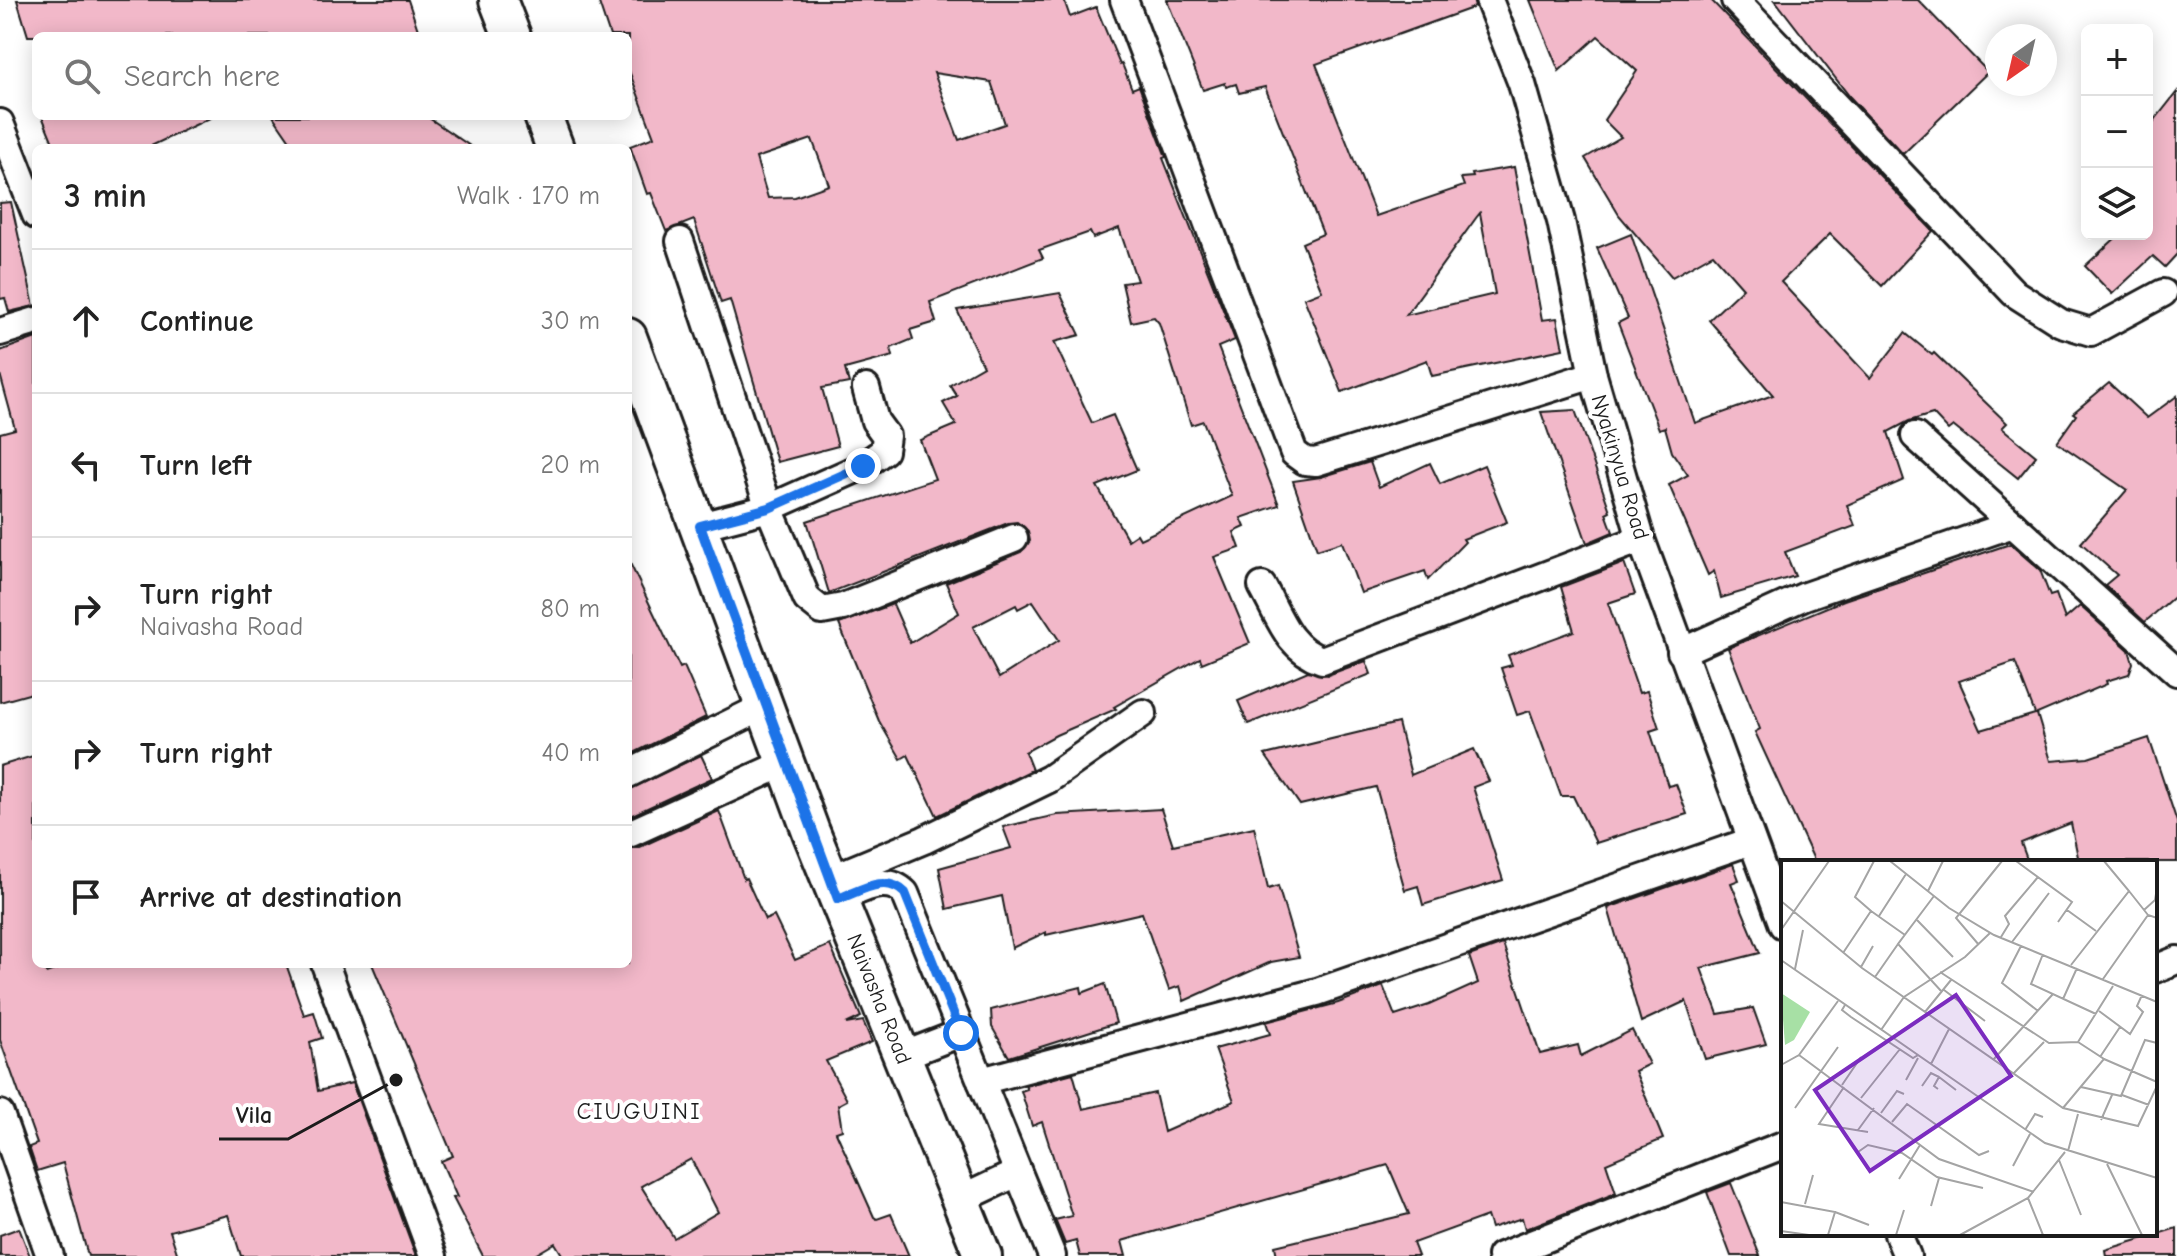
<!DOCTYPE html>
<meta charset="utf-8">
<style>
body{margin:0;font-family:"Comic Neue",sans-serif;background:#f6f6f6;color:#222}
.controls{position:absolute;right:24px;top:24px;display:grid;overflow:hidden;border-radius:12px;box-shadow:0 4px 20px #0003}
.controls button{width:72px;height:72px;display:grid;place-items:center;padding:0;border:0;border-bottom:2px solid #e0e0e0;background:#fff;color:#222;font:40px sans-serif}
.compass{position:absolute;left:1985px;top:24px;width:72px;height:72px;border-radius:50%;background:#fff;box-shadow:0 4px 20px #0003;rotate:214deg}
.stop{position:absolute;width:24px;height:24px;margin:-18px;border:6px solid #1a73e8;border-radius:50%;background:#fff}
.stop.end{background:#1a73e8;border-color:#fff;box-shadow:0 2px 8px #0008}
.list{margin:0;padding:0;list-style:none}
h2{display:flex;justify-content:space-between;align-items:center;height:104px;margin:0;padding:0 32px;font-size:34px}
h2 small{font-size:26px;font-weight:400;color:#767676}
.list li{display:grid;grid-template-columns:52px 1fr auto;gap:24px;align-items:center;box-sizing:border-box;height:144px;padding:0 32px;border-top:2px solid #e0e0e0}
.list b{display:block;font-size:30px;white-space:nowrap}
.list p{margin:0;font-size:26px;white-space:nowrap;color:#767676}
.list em{font-size:26px;font-style:normal;color:#767676}
.icon{flex:none;width:44px;height:44px;fill:none;stroke:currentColor;stroke-width:2;stroke-linecap:round;stroke-linejoin:round}
.map{position:relative;flex:none;width:2177px;height:1256px;overflow:hidden}
.search{position:absolute;background:#fff;box-shadow:0 4px 20px #0003;left:32px;top:32px;width:600px;height:88px;display:flex;align-items:center;gap:20px;box-sizing:border-box;padding:0 28px;border-radius:12px;color:#767676;font-size:30px}
.panel{position:absolute;background:#fff;box-shadow:0 4px 20px #0003;left:32px;top:144px;width:600px;height:824px;border-radius:12px}
.map>svg:first-child{display:block}
</style>
<div class="map">
<svg width="2177" height="1256" viewBox="0 0 2177 1256">
<rect width="100%" height="100%" fill="#fff"/>
<filter id="ink" filterUnits="userSpaceOnUse"><feTurbulence type="fractalNoise" baseFrequency=".0125" numOctaves="2"/><feDisplacementMap in="SourceGraphic" scale="16" xChannelSelector="R" yChannelSelector="G"/><feConvolveMatrix kernelMatrix="1 2 1 2 8 2 1 2 1" color-interpolation-filters="sRGB"/></filter>
<g filter="url(#ink)">
<!-- building -->
<g fill="#f2b8c9" stroke="#1c1c1c" stroke-width="2" fill-rule="evenodd">
<polygon points="17,0 408,0 420,36 28,36"/>
<path d="M598,0H1064L1070,17L1096,7L1120,65L1122,64L1132,89L1139,86L1166,157L1163,158L1235,340L1218,347L1279,505L1241,518L1245,527L1234,532L1240,548L1214,557L1250,643L1202,663L1200,658L1114,707L1116,709L1056,735L1025,752L1032,770L937,816L908,755L901,759L879,721L839,624L893,604L910,643L959,613L946,583L1021,552L1030,541L1028,531L1017,522L1008,523L829,593L807,521L935,479L920,440L956,425L943,403L957,396L950,385L983,366L957,310L1060,293L1080,335L1054,342L1092,423L1113,415L1137,470L1097,486L1128,540L1137,534L1140,539L1232,496L1203,421L1191,425L1159,323L1154,317L1131,322L1122,283L1137,281L1119,228L1093,238L1090,232L1039,250L1043,258L930,302L936,322L910,330L913,339L891,348L893,356L845,369L849,383L822,388L838,446L777,462L730,300L721,303L694,220L666,231L651,193L647,194L630,146L654,137L628,68V36H610ZM934,73L991,82L1005,124L959,140ZM812,139L829,185L795,197L768,198L756,158ZM1033,601L1059,640L999,678L973,627L1016,605L1018,609Z"/>
<path d="M1167,0H1473L1475,7L1316,64L1376,216L1464,186L1461,178L1473,177L1472,174L1514,167L1542,320L1557,318L1563,349L1432,376L1427,360L1342,392L1304,298L1322,291L1302,243L1323,234L1265,87L1239,93L1236,84L1226,87L1225,83L1203,90ZM1480,213L1495,294L1406,315L1476,218Z"/>
<polygon points="1530,0 1711,0 1933,231 1882,286 1830,234 1781,282 1870,378 1905,333 1932,355 1934,353 2007,423 2002,428 2036,456 2018,478 1953,426 1948,430 1933,414 1909,421 1888,432 1904,480 1847,505 1855,526 1785,552 1795,576 1721,598 1714,571 1708,575 1669,485 1688,475 1672,452 1665,427 1659,429 1618,323 1628,318 1597,248 1631,234 1695,423 1773,395 1709,320 1743,288 1713,254 1672,277 1619,215 1585,158 1621,137 1604,120 1637,71 1598,36 1559,71"/>
<polygon points="1775,0 1918,0 1988,72 1903,154 1850,97"/>
<polygon points="2177,92 2177,254 2165,267 2153,256 2112,294 2085,266 2120,234 2147,234 2147,130"/>
<polygon points="42,116 214,116 147,148 55,148"/>
<polygon points="273,116 426,116 473,148 295,148"/>
<polygon points="11,202 34,306 9,312 5,298 0,299 0,203"/>
<polygon points="36,338 36,692 0,702 0,433 15,429 0,374 0,351"/>
<polygon points="2109,383 2147,418 2177,396 2177,594 2145,622 2105,585 2117,575 2081,543 2127,490 2057,442 2076,415 2073,413"/>
<polygon points="1575,410 1610,511 1606,513 1613,532 1587,543 1541,412"/>
<polygon points="1370,462 1379,487 1430,463 1440,484 1484,465 1507,522 1463,539 1465,542 1428,580 1425,571 1361,593 1342,542 1317,550 1293,481 1321,477"/>
<path d="M2010,544L2040,570L2050,596L2056,594L2065,619L2080,606L2129,650L2133,663L2129,674L2106,681L2107,684L2037,714L2051,761L2088,758L2149,738L2177,822V862H2079L2071,823L2021,843L2028,862H1815L1755,732L1760,729L1728,648L1844,600ZM2015,662L2035,714L1981,730L1959,681Z"/>
<polygon points="628,559 680,668 684,666 706,717 628,756"/>
<polygon points="1624,563 1635,594 1608,603 1639,693 1647,691 1659,728 1650,731 1668,786 1676,784 1687,814 1596,843 1573,796 1561,796 1530,711 1517,715 1501,668 1512,665 1508,655 1574,631 1561,587"/>
<polygon points="1366,661 1371,674 1248,724 1238,701 1308,671 1328,675"/>
<polygon points="1398,723 1411,775 1474,749 1489,781 1473,787 1503,880 1423,905 1418,886 1405,890 1376,787 1300,805 1265,755"/>
<polygon points="36,755 36,964 43,964 46,973 72,964 286,964 304,1015 314,1012 322,1038 310,1042 318,1091 352,1083 416,1256 241,1256 228,1215 170,1231 178,1256 88,1256 63,1163 37,1171 29,1147 37,1144 0,1040 0,766"/>
<polygon points="701,755 712,778 628,817 628,790"/>
<polygon points="1161,809 1173,845 1254,827 1268,889 1278,886 1299,957 1271,962 1184,1001 1180,986 1169,990 1142,913 1046,935 1046,932 1012,948 1002,896 947,909 939,868 1011,848 1003,827 1057,815"/>
<path d="M719,811L744,879L746,878L765,920L774,916L795,960L830,945L861,1017L846,1024L863,1021L872,1042L826,1061L847,1100L838,1105L842,1130L836,1132L874,1217L877,1219L891,1214L909,1256H563L555,1243L533,1256H483L453,1198L457,1197L441,1161L453,1156L372,964H628V848H638ZM691,1159L718,1212L674,1238L641,1186Z"/>
<polygon points="1733,864 1739,880 1731,883 1760,953 1701,968 1718,1014 1753,1008 1766,1044 1705,1059 1686,1001 1641,1022 1608,908"/>
<polygon points="1503,944 1540,1054 1578,1045 1581,1056 1632,1030 1649,1064 1635,1071 1663,1139 1606,1163 1616,1193 1525,1229 1522,1218 1491,1228 1487,1216 1413,1243 1418,1256 1277,1256 1275,1246 1409,1214 1388,1165 1122,1241 1126,1256 1080,1256 1076,1241 1065,1244 1055,1220 1072,1216 1042,1122 1032,1126 1021,1091 1027,1089 1025,1086 1073,1073 1083,1109 1155,1093 1164,1132 1234,1101 1215,1049 1270,1034 1266,1022 1338,1003 1383,986 1395,1016 1429,1005 1478,983 1469,956"/>
<polygon points="1105,984 1116,1023 1009,1057 992,1027 991,1010 1081,987 1082,993"/>
<polygon points="1731,1183 1760,1256 1731,1256 1707,1192"/>
<polygon points="19,1228 30,1256 0,1256 0,1235"/>
<polygon points="2177,1228 2177,1256 2106,1256 2105,1250"/>
</g>
<g fill="none" stroke-linecap="round" stroke-linejoin="round">
<!-- minor casing -->
<g stroke="#1c1c1c" stroke-width="32">
<g id="minor">
<polyline points="1124,0 1294,453 1305,461 1316,462 1593,375"/>
<polyline points="1489,0 1522,84 1561,221 1593,375 1641,539 1783,925"/>
<polyline points="1735,0 2014,293 2061,323 2091,332 2163,293"/>
<polyline points="0,123 36,215"/>
<polyline points="680,241 769,508 863,466 884,451 886,436 875,421 866,388"/>
<polyline points="0,332 36,321"/>
<polyline points="1915,436 2177,672"/>
<polyline points="700,526 769,508 807,599 822,611 843,607 1014,538"/>
<path d="M1262,586C1279,616 1288,649 1322,660L1641,539"/>
<polyline points="1681,652 1805,596 2013,524"/>
<polyline points="628,774 765,706"/>
<polyline points="631,833 785,763"/>
<polyline points="830,879 924,840 1049,779 1143,713"/>
<path d="M838,899C860,891 886,873 905,893L1052,1256"/>
<polyline points="325,964 433,1256"/>
<polyline points="2155,969 2177,960"/>
<polyline points="902,1056 961,1033"/>
<polyline points="981,1081 1317,992 1751,841"/>
<polyline points="0,1114 50,1256"/>
<polyline points="960,1200 1017,1173"/>
<polyline points="1898,1234 1907,1256"/>
<polyline points="1501,1256 1783,1145"/>
</g>
</g>
<!-- secondary casing -->
<g stroke="#1c1c1c" stroke-width="42">
<g id="secondary">
<polyline points="498,0 512,36"/>
<polyline points="543,116 555,148"/>
<polyline points="628,337 811,832 983,1256"/>
</g>
</g>
<!-- minor -->
<use href="#minor" stroke="#fff" stroke-width="26"/>
<!-- secondary -->
<use href="#secondary" stroke="#fff" stroke-width="36"/>
</g>
</g>
<g fill="none" stroke-linecap="round" stroke-linejoin="round" filter="url(#ink)">
<!-- route -->
<path stroke="#1a73e8" stroke-width="10" d="M863,466L769,508L700,526L838,899C860,891 886,873 905,893L961,1033"/>
</g>
<g text-anchor="middle" dominant-baseline="central" stroke-width="8" stroke-linejoin="round" paint-order="stroke">
<!-- street labels -->
<g font-size="22" fill="#1c1c1c" stroke="#fff">
<text transform="translate(1620 467) rotate(73)">Nyakinyua Road</text>
<text transform="translate(879 999) rotate(68)">Naivasha Road</text>
</g>
<!-- neighbourhood labels -->
<g font-size="24" letter-spacing="2" fill="#1c1c1c" stroke="#fff">
<text x="639" y="1111">CIUGUINI</text>
</g>
</g>
<!-- overview -->
<g transform="translate(1781 860)">
<rect width="376" height="376" fill="#fff"/>
<path d="M0,133L29,152L13,180L4,185Z" fill="#a7e0a5"/>
<path fill="none" stroke="#a4a4a4" stroke-width="2" d="M109,1L168,48L213,75L376,142M235,1L291,42L277,62M147,31L162,1M348,31L367,55L376,58M153,36L117,84L161,132M0,41L81,108L282,248L357,266L376,226M286,50L315,71M363,50L374,40L376,28M90,51L124,75M98,56L125,14M135,59L172,97M0,70L48,1M220,77L228,64L224,56L257,17M231,82L268,33M198,85L175,58L221,1M240,86L221,123L257,151M62,93L90,51L74,37L93,1M262,94L250,124L315,154M0,100L264,283L376,318M290,105L348,31L323,1M80,107L92,86M14,109L22,70M159,112L268,183L297,182L332,126M94,117L117,84M322,119L367,55M163,130L204,161M282,139L296,108M64,145L61,150L70,157L132,198L137,195M318,151L349,174L362,152L356,146L361,135M144,152L170,120M100,170L123,137L184,97L209,73M18,195L158,299L253,332M319,197L339,167M323,199L376,222M212,200L272,134M150,204L168,169M0,205L18,195L57,141M232,214L263,182M125,220L137,198M61,225L80,197M141,226L150,213L158,217M63,227L38,264L87,272M300,227L340,236L364,180L376,183M157,229L153,226L158,217L175,230M341,235L368,245M80,238L119,189M14,248L57,187M282,248L323,199L297,182M100,253L116,231L123,234M320,260L331,235M111,262L126,244L198,295L208,291M77,270L93,248M244,270L254,254L262,257M287,291L297,254M77,292L87,285L121,293L156,317L202,328M278,300L300,355M326,304L361,375M232,306L249,274M118,319L139,285M247,338L262,375M0,342L54,352L47,375M24,344L32,315M150,346L158,318M54,352L88,365M0,371L28,375M115,375L123,350M179,375L247,338L284,292"/>
<path fill="#7b2cbf" fill-opacity="0.15" stroke="#7b2cbf" stroke-width="4" d="M175,135L230,216L89,311L34,230Z"/>
<rect width="376" height="376" fill="none" stroke="#1c1c1c" stroke-width="4"/>
</g>
<!-- callouts -->
<path fill="none" stroke="#1c1c1c" stroke-width="3" d="M396 1080L288 1139H219"/>
<circle fill="#1c1c1c" stroke="#fff" stroke-width="3" cx="396" cy="1080" r="8"/>
<g font-size="24" text-anchor="middle" font-weight="bold" fill="#1c1c1c" stroke="#fff" stroke-width="8" stroke-linejoin="round" paint-order="stroke">
<text x="254" y="1123">Vila</text>
</g>
</svg>
<div class="controls">
<button>+</button>
<button>−</button>
<button><svg class="icon" aria-label="layers" viewBox="0 0 24 24"><path d="M12 4l9 5-9 5-9-5zM3 14l9 5 9-5"/></svg></button>
</div>
<svg class="compass" viewBox="-18 -18 36 36"><path d="M0-13l5 13h-10z" fill="#e53935"/><path d="M0 13l5-13h-10z" fill="#767676"/></svg>
<div class="stop" style="left:961px;top:1033px"></div>
<div class="stop end" style="left:863px;top:466px"></div>
<div class="search"><svg class="icon" aria-label="search" viewBox="0 0 24 24"><circle cx="10" cy="10" r="6"/><path d="M15 15l6 6"/></svg>Search here</div>
<section class="panel">
<h2>3 min<small>Walk · 170 m</small></h2>
<ul class="list">
<li><svg class="icon" aria-label="ahead" viewBox="0 0 24 24"><path d="M12 20V5M6 11l6-6 6 6"/></svg><div><b>Continue</b></div><em>30 m</em></li>
<li><svg class="icon" aria-label="left" viewBox="0 0 24 24"><path d="M17 20v-9H6M10 6l-5 5 5 5"/></svg><div><b>Turn left</b></div><em>20 m</em></li>
<li><svg class="icon" aria-label="right" viewBox="0 0 24 24"><path d="M7 20v-9h11M14 6l5 5-5 5"/></svg><div><b>Turn right</b><p>Naivasha Road</p></div><em>80 m</em></li>
<li><svg class="icon" aria-label="right" viewBox="0 0 24 24"><path d="M7 20v-9h11M14 6l5 5-5 5"/></svg><div><b>Turn right</b></div><em>40 m</em></li>
<li><svg class="icon" aria-label="arrive" viewBox="0 0 24 24"><path d="M6 21V4h12l-3 4 3 4H6"/></svg><div><b>Arrive at destination</b></div></li>
</ul>
</section>
</div>
